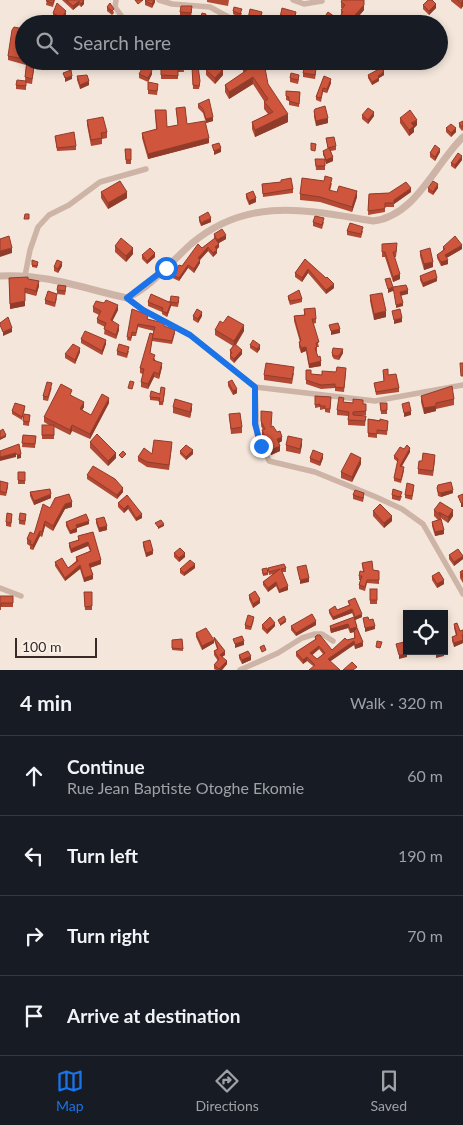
<!DOCTYPE html>
<meta charset="utf-8">
<style>
body{margin:0;font-family:Lato,sans-serif;background:#20242c;color:#f1f3f6}
.controls{position:absolute;right:15px;bottom:15px;display:grid;overflow:hidden;border-radius:0px;box-shadow:0 2px 8px #0003}
.controls button{width:45px;height:45px;display:grid;place-items:center;padding:0;border:0;border-bottom:1px solid #363941;background:#171b24;color:#f1f3f6;font:25px sans-serif}
.scale{position:absolute;left:15px;bottom:12px;width:82px;box-sizing:border-box;padding-left:5px;border:2px solid #382b27;border-top:0;font-size:14px;line-height:18px;white-space:nowrap;color:#382b27;-webkit-text-stroke:4px #fbf0e8;paint-order:stroke}
.stop{position:absolute;width:15px;height:15px;margin:-11px;border:4px solid #1a73e8;border-radius:50%;background:#fff}
.stop.end{background:#1a73e8;border-color:#fff;box-shadow:0 1px 5px #0008}
.list{margin:0;padding:0;list-style:none}
h2{display:flex;justify-content:space-between;align-items:center;height:65px;margin:0;padding:0 20px;font-size:21px}
h2 small{font-size:16px;font-weight:400;color:#9ea1a6}
.list li{display:grid;grid-template-columns:32px 1fr auto;gap:15px;align-items:center;box-sizing:border-box;height:80px;padding:0 20px;border-top:1px solid #363941}
.list b{display:block;font-size:19px;white-space:nowrap}
.list p{margin:0;font-size:16px;white-space:nowrap;color:#9ea1a6}
.list em{font-size:16px;font-style:normal;color:#9ea1a6}
.icon{flex:none;width:28px;height:28px;fill:none;stroke:currentColor;stroke-width:2;stroke-linecap:round;stroke-linejoin:round}
.map{position:relative;flex:none;width:463px;height:670px;overflow:hidden}
.search{position:absolute;background:#171b24;box-shadow:0 2px 8px #0003;left:15px;right:15px;top:15px;height:55px;display:flex;align-items:center;gap:12px;box-sizing:border-box;padding:0 18px;border-radius:28px;color:#9ea1a6;font-size:19px}
.sheet{height:385px;background:#171b24}
nav{display:flex;justify-content:space-around;align-items:center;box-sizing:border-box;height:70px;border-top:1px solid #363941;background:#171b24;font-size:14px;color:#9ea1a6}
nav a{display:grid;justify-items:center;gap:2px}
nav .on{color:#1a73e8}
.map>svg:first-child{display:block}
</style>
<div class="map">
<svg width="463" height="670" viewBox="0 0 463 670">
<rect width="100%" height="100%" fill="#f4e6db"/>
<g fill="none" stroke-linecap="round" stroke-linejoin="round">
<!-- minor -->
<g stroke="#cdb4a6" stroke-width="5.5">
<polyline points="116,0 115,7 127,24"/>
<polyline points="159,0 172,4 210,7 241,24"/>
<polyline points="293,0 304,4 322,1"/>
<polyline points="25,276 30,250 38,227 49,215 69,205 100,182 146,169"/>
<polyline points="127,298 143,310 190,335 255,387 375,401 463,385"/>
<polyline points="255,387 257,434 269,461 315,472 376,497 402,509 423,524 463,594"/>
<polyline points="0,588 21,596"/>
<polyline points="240,670 278,653 302,638 315,634 322,634 333,641"/>
</g>
<!-- tertiary -->
<path stroke="#cdb4a6" stroke-width="7" d="M0,276C44,273 85,289 127,298C150,288 172,261 191,244C248,196 306,210 373,221C416,216 435,164 463,137"/>
</g>
<!-- wall -->
<g fill="#b24934" fill-rule="evenodd">
<polygon points="47,0 55,0 53,7 46,5"/>
<polygon points="62,0 84,0 84,4 81,7 79,5 73,10"/>
<polygon points="155,0 155,2 152,8 145,5 145,1"/>
<polygon points="207,0 229,0 228,6 207,2"/>
<polygon points="451,0 463,0 463,6 461,9 451,1"/>
<polygon points="341,2 364,6 364,10 352,24 321,24 321,22 338,19 341,15 341,10 342,8 341,8"/>
<polygon points="110,3 114,13 112,15 107,11 107,7"/>
<polygon points="423,5 436,8 429,15 423,9"/>
<polygon points="192,10 191,17 180,16 180,12"/>
<polygon points="233,11 242,13 240,18 233,14"/>
<polygon points="53,13 66,14 62,21 53,16"/>
<polygon points="262,16 260,24 252,24 248,23 248,19"/>
<polygon points="21,45 24,45 24,61 35,61 32,84 26,83 26,90 16,89 16,85 25,81 26,65 8,60 8,56"/>
<polygon points="84,61 106,61 106,62 103,68 95,63 90,68"/>
<polygon points="183,61 184,72 178,72 178,79 161,79 161,67 176,65"/>
<polygon points="372,61 382,61 377,66"/>
<polygon points="243,66 268,84 288,122 255,137 252,129 252,122 268,114 264,109 264,101 253,84 229,99 225,92 225,85 243,73"/>
<polygon points="192,67 200,85 199,89 193,89"/>
<polygon points="206,70 223,75 215,84 206,75"/>
<polygon points="303,73 316,73 315,79 303,77"/>
<polygon points="139,74 152,74 148,82 139,78"/>
<polygon points="368,75 384,75 379,78 379,81 372,85 368,78"/>
<polygon points="77,76 89,85 80,89 77,80"/>
<polygon points="324,76 331,83 327,93 323,92 321,102 316,100 316,97"/>
<polygon points="290,78 299,79 298,84 290,82"/>
<polygon points="158,87 157,95 148,94 148,90"/>
<polygon points="286,91 300,92 299,107 289,105 289,101 286,100"/>
<polygon points="198,104 213,121 206,123 203,113 198,108"/>
<polygon points="176,108 187,124 209,143 148,159 142,138 142,133 156,129 155,110 167,127 178,125"/>
<polygon points="314,111 328,123 316,126 314,117"/>
<polygon points="362,115 374,116 368,124 362,119"/>
<polygon points="400,118 417,125 414,128 414,132 409,136 400,123"/>
<polygon points="87,120 107,132 107,138 102,139 102,144 91,146 87,125"/>
<polygon points="463,121 463,130 462,131 459,127 459,123"/>
<polygon points="446,128 456,132 451,137 446,132"/>
<polygon points="55,136 76,146 76,150 57,151"/>
<polygon points="326,138 336,146 336,150 331,151 333,161 326,164 325,160 325,170 316,170 315,159 325,159 323,155 323,151 328,149"/>
<polygon points="125,149 131,149 131,164 126,164"/>
<polygon points="440,152 435,161 430,157 430,153"/>
<polygon points="462,160 455,169 451,166 451,163"/>
<polygon points="281,182 293,189 293,193 263,197 262,184"/>
<polygon points="332,183 330,191 357,197 352,212 320,202 300,200 300,194"/>
<polygon points="428,188 438,188 433,195 428,192"/>
<polygon points="101,192 127,198 108,209 101,198"/>
<polygon points="411,192 394,204 394,207 385,207 385,212 368,215 369,194"/>
<polygon points="246,194 256,202 249,205 246,198"/>
<polygon points="199,217 211,222 201,226 199,221"/>
<polygon points="313,222 324,222 322,229 313,226"/>
<polygon points="347,231 363,231 361,238 347,235"/>
<polygon points="214,234 226,239 219,243 219,247 217,249 217,253 213,257 208,251 200,260 200,263 194,273 188,268 179,281 168,276 168,273 176,270 182,266 202,248 214,239"/>
<polygon points="382,244 397,248 396,257 394,257 400,279 393,282 385,257 382,257"/>
<polygon points="115,246 133,254 126,262 115,252"/>
<polygon points="443,247 462,249 446,258 448,264 441,266 437,258 437,255 443,251"/>
<polygon points="420,251 433,267 424,270 420,256"/>
<polygon points="142,255 155,257 147,264 142,259"/>
<polygon points="305,259 334,288 326,294 308,273 302,282 295,277 295,273"/>
<polygon points="38,264 37,268 32,267 32,265"/>
<polygon points="62,266 58,273 54,271 54,267"/>
<polygon points="420,276 437,281 423,287 420,280"/>
<polygon points="9,278 28,279 39,286 36,296 25,293 25,306 10,309"/>
<polygon points="57,290 66,290 65,295 57,294"/>
<polygon points="370,295 386,317 374,320 370,301"/>
<polygon points="288,296 302,299 302,302 290,305 288,299"/>
<polygon points="57,298 55,307 45,304 45,300"/>
<polygon points="179,301 178,307 171,306 167,317 162,314 162,312 148,306 148,302"/>
<polygon points="93,307 118,310 112,321 119,330 116,339 104,334 105,327 97,323 97,319 99,315 93,312"/>
<polygon points="132,309 148,319 164,326 175,333 172,344 152,341 150,353 155,359 155,360 162,367 159,379 154,377 148,389 141,387 141,382 143,374 140,373 140,368 154,331 138,327 136,336 132,336 131,341 127,340"/>
<polygon points="304,309 316,319 316,323 313,324 319,347 317,347 317,352 316,352 321,366 309,368 306,351 301,353 299,347 299,342 300,342 294,321 294,316 304,315"/>
<polygon points="193,316 202,316 198,323 193,320"/>
<polygon points="223,323 244,331 236,345 242,354 234,363 230,359 230,350 233,346 215,335 215,330"/>
<polygon points="81,339 106,344 102,355 81,343"/>
<polygon points="250,345 260,349 257,353 250,348"/>
<polygon points="117,351 129,351 127,358 117,355"/>
<polygon points="80,352 75,364 65,358 65,354"/>
<polygon points="332,353 343,353 339,360 334,359 332,356"/>
<polygon points="306,370 311,374 322,375 346,372 344,392 335,391 335,388 321,389 306,384"/>
<polygon points="383,370 388,375 399,388 399,392 376,395 374,383 384,382"/>
<polygon points="294,373 292,384 264,380 264,375"/>
<polygon points="228,382 237,393 233,395 228,386"/>
<polygon points="52,387 48,401 43,400 43,396"/>
<polygon points="165,391 163,405 159,405 159,401 150,400 150,397 160,394"/>
<polygon points="72,395 72,396 84,407 82,410 91,415 109,403 90,439 72,431 70,435 54,427 54,439 42,439 42,425 49,425 44,422 44,417"/>
<polygon points="315,396 331,397 330,413 325,412 325,409 320,410 320,407 315,408"/>
<polygon points="421,396 454,399 454,405 436,409 436,411 424,414 421,402"/>
<polygon points="344,402 366,404 366,415 360,416 366,416 365,426 348,425 348,416 337,415 337,410"/>
<polygon points="380,403 387,403 387,414 381,414"/>
<polygon points="173,407 192,409 190,418 173,413"/>
<polygon points="25,409 22,420 12,414 12,411"/>
<polygon points="261,411 272,417 271,427 282,441 279,443 280,451 271,455 262,435 262,430 263,430 261,426"/>
<polygon points="24,414 30,415 29,426 23,425"/>
<polygon points="229,414 242,427 242,433 231,434"/>
<polygon points="368,419 388,421 387,435 377,434 377,438 368,437"/>
<polygon points="23,435 36,436 35,448 22,447"/>
<polygon points="90,442 116,458 108,466 90,448"/>
<polygon points="286,445 302,445 300,454 286,451"/>
<polygon points="172,446 169,470 147,467 138,461 138,457 152,454"/>
<polygon points="404,449 410,452 402,466 404,471 401,483 394,481 394,478 398,462 394,459 394,456"/>
<polygon points="180,451 193,454 186,460 180,454"/>
<polygon points="310,458 323,458 320,466 310,462"/>
<polygon points="435,460 433,476 418,474 418,469"/>
<polygon points="361,464 352,482 341,478 341,472"/>
<rect x="18" y="472" width="7" height="12"/>
<polygon points="87,475 123,492 117,499 87,479"/>
<polygon points="0,481 8,487 6,496 0,495"/>
<polygon points="437,488 453,493 441,497 438,496"/>
<polygon points="414,489 412,500 405,498 405,495"/>
<polygon points="30,492 51,498 34,505 30,496"/>
<polygon points="127,495 142,518 136,521 128,509 124,513 118,507 118,503"/>
<polygon points="353,495 364,497 363,502 353,499"/>
<polygon points="392,495 402,496 400,501 392,499"/>
<polygon points="72,507 65,509 53,531 45,526 42,537 40,536 33,550 30,549 30,546 27,544 27,539 34,534 50,508"/>
<polygon points="434,510 453,516 448,523 441,518 444,534 435,536 432,526 432,522 438,520 434,516"/>
<polygon points="373,511 392,521 384,528 373,516"/>
<polygon points="12,518 11,527 6,526 6,522"/>
<polygon points="26,518 25,525 19,524 19,520"/>
<polygon points="96,519 107,530 99,532 96,523"/>
<polygon points="66,522 89,524 77,528 77,532 70,534 66,526"/>
<polygon points="93,532 101,564 90,568 93,579 84,582 80,569 65,581 55,566 55,562 68,568 76,561 76,557 90,551 88,546 71,553 69,547 69,543 78,540 78,536"/>
<polygon points="143,542 153,554 146,557 143,546"/>
<polygon points="174,553 185,557 179,562 174,557"/>
<polygon points="449,555 463,559 454,566 449,559"/>
<polygon points="362,563 373,570 379,571 379,584 367,583 365,591 359,589 359,585 360,580 359,580 359,576 363,572"/>
<polygon points="195,568 184,576 180,573 180,569"/>
<polygon points="268,568 286,568 286,572 282,572 288,590 279,593 276,586 268,592 263,585 263,582 273,574 269,575"/>
<polygon points="262,569 268,573 268,575 263,576"/>
<polygon points="463,570 463,583 460,578 460,572"/>
<polygon points="432,576 444,584 437,588 432,580"/>
<rect x="370" y="589" width="7" height="15"/>
<polygon points="84,592 92,592 92,610 85,610"/>
<polygon points="249,595 260,603 253,608 249,599"/>
<polygon points="0,596 13,596 13,607 1,607 1,610 0,610"/>
<polygon points="348,601 362,617 355,620 352,613 333,620 329,613 329,610 337,610 349,605"/>
<path d="M354,617L363,646L361,647L355,649L354,645L313,666L307,661L303,664L296,656V652L315,640V637L332,650L347,640L354,638V632L350,633L348,628L331,633L330,630V626ZM319,649L323,654L317,659L312,655Z"/>
<polygon points="254,620 251,630 245,629 245,625"/>
<polygon points="454,624 460,631 463,630 463,643 454,647 452,641 452,637 456,636 454,628"/>
<polygon points="262,625 275,626 267,634 262,629"/>
<polygon points="316,625 296,636 291,630 291,626"/>
<polygon points="196,633 214,643 202,650 196,637"/>
<polygon points="214,637 225,655 222,657 227,664 222,670 216,670 214,669 214,665 218,661 214,655 214,651 217,649 214,640"/>
<polygon points="182,639 183,651 172,650 172,640"/>
<polygon points="239,655 251,660 242,664 239,658"/>
</g>
<!-- shaded-wall -->
<g fill="#913c2b">
<polygon points="84,0 84,4 81,7 81,4"/>
<polygon points="154,0 155,0 155,2 152,8 152,4"/>
<polygon points="364,0 364,10 352,24 347,24"/>
<polygon points="463,0 463,6 461,9 461,3"/>
<polygon points="79,1 79,5 73,10 73,6"/>
<polygon points="436,4 436,8 429,15 429,11"/>
<polygon points="66,11 66,14 62,21 62,18"/>
<polygon points="296,12 296,18 294,24 293,24"/>
<polygon points="24,30 24,35 20,50 20,45"/>
<polygon points="92,61 95,61 95,63 90,68 90,63"/>
<polygon points="104,61 106,62 103,68 103,63"/>
<polygon points="378,61 382,61 377,66 377,62"/>
<polygon points="223,69 223,75 215,84 215,78"/>
<polygon points="152,70 152,74 148,82 148,78"/>
<polygon points="384,71 384,75 379,78 379,81 372,85 372,82"/>
<polygon points="72,76 72,79 65,82 65,78"/>
<polygon points="253,77 253,84 229,99 229,92"/>
<polygon points="331,79 331,83 327,93 327,89"/>
<polygon points="89,81 89,85 80,89 80,85"/>
<polygon points="374,112 374,116 368,124 368,120"/>
<polygon points="288,114 288,122 255,137 255,130"/>
<polygon points="213,117 213,121 206,123 206,119"/>
<polygon points="328,118 328,123 316,126 316,121"/>
<polygon points="417,120 417,125 414,128 414,132 409,136 409,130 411,123"/>
<polygon points="456,128 456,132 451,137 451,133"/>
<polygon points="209,138 209,143 148,159 148,154"/>
<polygon points="221,148 221,152 214,155 214,151"/>
<polygon points="440,149 440,152 435,161 435,157"/>
<polygon points="462,156 462,160 455,169 455,165"/>
<polygon points="333,157 333,161 326,164 326,160"/>
<polygon points="438,184 438,188 433,195 433,192"/>
<polygon points="411,188 411,192 394,204 394,200"/>
<polygon points="357,191 357,197 352,212 352,207"/>
<polygon points="127,192 127,198 108,209 108,203"/>
<polygon points="256,198 256,202 249,205 249,201"/>
<polygon points="211,218 211,222 201,226 201,223"/>
<polygon points="226,235 226,239 217,244 217,240"/>
<polygon points="219,244 219,247 215,251 215,247"/>
<polygon points="462,245 462,249 445,259 445,255"/>
<polygon points="208,247 208,251 198,262 198,258"/>
<polygon points="12,248 12,253 0,257 0,251"/>
<polygon points="133,248 133,254 126,262 126,256"/>
<polygon points="217,250 217,253 213,257 213,253"/>
<polygon points="155,253 155,257 147,264 147,261"/>
<polygon points="200,260 200,263 194,273 194,269"/>
<polygon points="448,260 448,264 441,266 441,262"/>
<polygon points="62,262 62,266 58,273 58,269"/>
<polygon points="433,262 433,267 424,270 424,264"/>
<polygon points="188,265 188,268 179,281 179,278"/>
<polygon points="308,269 308,273 302,282 302,278"/>
<polygon points="400,274 400,279 393,282 393,277"/>
<polygon points="437,278 437,281 423,287 423,283"/>
<polygon points="39,281 39,286 36,296 36,291"/>
<polygon points="334,284 334,288 326,294 326,290"/>
<polygon points="393,287 393,291 388,293 388,289"/>
<polygon points="25,288 25,306 10,309 10,304"/>
<polygon points="408,290 408,294 400,296 400,292"/>
<polygon points="171,303 171,306 167,317 167,313"/>
<polygon points="403,303 403,306 396,308 396,305"/>
<polygon points="118,305 118,310 111,324 111,320"/>
<polygon points="386,311 386,317 374,320 374,314"/>
<polygon points="202,312 202,316 198,323 198,319"/>
<polygon points="402,318 402,322 394,324 394,320"/>
<polygon points="119,325 119,330 116,339 116,335"/>
<polygon points="244,325 244,331 234,347 234,341"/>
<polygon points="12,328 12,332 3,336 3,332"/>
<polygon points="340,329 340,333 331,335 331,331"/>
<polygon points="106,340 106,344 102,355 102,351"/>
<polygon points="260,345 260,349 257,353 257,349"/>
<polygon points="306,347 306,351 301,353 301,348"/>
<polygon points="80,348 80,352 75,364 75,360"/>
<polygon points="343,349 343,353 339,360 339,356"/>
<polygon points="242,350 242,354 234,363 234,359"/>
<polygon points="321,361 321,366 309,368 309,364"/>
<polygon points="162,363 162,367 159,379 159,374"/>
<polygon points="154,372 154,377 148,389 148,384"/>
<polygon points="237,389 237,393 233,395 233,391"/>
<polygon points="109,398 109,403 90,439 90,434"/>
<polygon points="84,402 84,407 80,414 80,409"/>
<polygon points="192,404 192,409 190,418 190,412"/>
<polygon points="436,406 436,411 424,414 424,408"/>
<polygon points="411,411 411,415 404,417 404,413"/>
<polygon points="72,425 72,431 70,435 70,430"/>
<polygon points="6,435 6,437 0,440 0,438"/>
<polygon points="282,437 282,441 277,444 277,439"/>
<polygon points="302,439 302,445 300,454 300,449"/>
<polygon points="280,446 280,451 271,455 271,450"/>
<polygon points="410,448 410,452 400,469 400,466"/>
<polygon points="193,450 193,454 186,460 186,457"/>
<polygon points="16,453 16,457 0,461 0,457"/>
<polygon points="116,453 116,458 108,466 108,461"/>
<polygon points="21,454 21,458 17,459 17,455"/>
<polygon points="323,454 323,458 320,466 320,462"/>
<polygon points="361,458 361,464 352,482 352,477"/>
<polygon points="123,488 123,492 117,499 117,495"/>
<polygon points="453,490 453,493 441,497 441,493"/>
<polygon points="51,494 51,498 34,505 34,501"/>
<polygon points="72,502 72,507 65,509 53,531 53,526 65,504"/>
<rect x="461" y="503" width="2" height="4"/>
<polygon points="128,505 128,509 124,513 124,509"/>
<polygon points="453,510 453,516 448,523 448,517"/>
<polygon points="142,514 142,518 136,521 136,518"/>
<polygon points="392,516 392,521 384,528 384,523"/>
<polygon points="45,521 45,526 42,537 42,532"/>
<polygon points="89,521 89,524 77,528 77,532 70,534 70,531 76,525"/>
<polygon points="164,524 164,526 158,529 158,527"/>
<polygon points="107,526 107,530 99,532 99,528"/>
<polygon points="444,530 444,534 435,536 435,532"/>
<polygon points="40,531 40,536 33,550 33,545"/>
<polygon points="88,542 88,546 71,553 71,549"/>
<polygon points="153,551 153,554 146,557 146,553"/>
<polygon points="185,553 185,557 179,562 179,558"/>
<polygon points="463,556 463,559 454,566 454,562"/>
<polygon points="101,560 101,564 89,568 89,564"/>
<polygon points="195,564 195,568 184,576 184,573"/>
<polygon points="80,565 80,569 65,581 65,578"/>
<polygon points="93,575 93,579 84,582 84,578"/>
<polygon points="309,578 309,582 300,584 300,580"/>
<polygon points="444,580 444,584 437,588 437,584"/>
<polygon points="276,582 276,586 268,592 268,588"/>
<polygon points="288,586 288,590 279,593 279,590"/>
<polygon points="260,599 260,603 253,608 253,604"/>
<polygon points="352,609 352,613 333,620 333,617"/>
<polygon points="362,614 362,617 355,620 355,617"/>
<polygon points="286,620 286,622 280,626 280,624"/>
<polygon points="316,621 316,625 296,636 296,633"/>
<polygon points="275,623 275,626 267,634 267,630"/>
<polygon points="348,624 348,628 331,633 331,629"/>
<polygon points="375,626 375,629 365,632 365,628"/>
<polygon points="357,627 357,631 350,633 350,629"/>
<polygon points="214,640 214,643 202,650 202,646"/>
<polygon points="463,640 463,643 454,647 454,643"/>
<polygon points="244,641 244,645 235,648 235,644"/>
<polygon points="354,641 354,645 328,663 328,659"/>
<polygon points="363,642 363,646 361,647 355,649 355,645"/>
<polygon points="319,646 319,649 310,657 310,653"/>
<polygon points="225,651 225,655 220,658 220,655"/>
<polygon points="407,654 407,657 399,659 399,655"/>
<polygon points="444,654 444,656 436,658 436,655"/>
<polygon points="251,656 251,660 242,664 242,660"/>
<polygon points="307,657 307,661 303,664 303,660"/>
<polygon points="227,661 227,664 222,670 219,670"/>
</g>
<!-- building -->
<g fill="#cf553d" stroke="#913c2b" fill-rule="evenodd">
<polygon points="47,0 54,0 53,3 46,1"/>
<polygon points="66,0 84,0 81,4 79,1 73,6"/>
<polygon points="135,0 143,0 138,4"/>
<polygon points="146,0 154,0 152,4 145,1"/>
<polygon points="342,0 364,0 364,5 347,24 322,24 321,22 328,12 338,19 343,12 341,10 345,5 341,2"/>
<polygon points="428,0 432,0 436,4 429,11 423,5"/>
<polygon points="457,0 463,0 461,3"/>
<polygon points="57,3 66,11 62,18 53,13"/>
<polygon points="110,3 114,9 112,11 107,7"/>
<polygon points="181,6 192,6 191,13 180,12"/>
<polygon points="234,7 242,9 240,14 233,11"/>
<polygon points="282,8 296,12 293,24 287,24 279,22"/>
<polygon points="250,9 262,12 260,22 248,19"/>
<polygon points="202,13 206,14 205,20 200,19"/>
<polygon points="375,16 381,20 379,24 371,24"/>
<polygon points="14,27 24,29 20,45 24,45 24,59 8,56 12,30"/>
<polygon points="27,61 35,61 32,79 25,77"/>
<polygon points="176,61 183,61 184,68 178,69 178,76 161,75 161,67 176,65"/>
<polygon points="214,61 223,69 215,78 206,70"/>
<polygon points="251,61 253,61 265,68 268,84 288,114 255,130 252,122 273,112 264,102 268,99 253,77 229,92 225,85 247,70 243,66"/>
<polygon points="144,65 152,70 148,78 139,74"/>
<polygon points="305,65 316,69 315,75 303,73"/>
<polygon points="198,66 200,81 199,86 193,85 192,67"/>
<polygon points="381,68 384,71 378,76 379,78 372,82 368,75"/>
<polygon points="71,70 72,76 65,78 63,73"/>
<polygon points="291,73 299,75 298,80 290,78"/>
<polygon points="87,75 89,81 80,85 77,76"/>
<polygon points="324,76 331,79 327,89 323,88 321,98 316,97"/>
<polygon points="17,80 26,81 26,86 16,85"/>
<polygon points="148,82 158,84 157,91 148,90"/>
<polygon points="286,91 300,92 299,104 289,101 289,97 286,96"/>
<polygon points="209,99 213,117 206,119 203,109 198,104"/>
<polygon points="325,106 328,118 316,121 314,111 315,109"/>
<polygon points="185,107 187,124 205,121 209,138 148,154 142,133 157,129 155,110 166,110 167,127 178,125 176,108"/>
<polygon points="368,108 374,112 368,120 362,115"/>
<polygon points="410,110 417,120 411,123 414,126 409,130 400,118"/>
<polygon points="103,117 107,132 101,133 102,138 91,140 87,120"/>
<polygon points="463,121 463,126 462,127 459,123"/>
<polygon points="451,124 456,128 451,133 446,128"/>
<polygon points="74,132 76,146 57,148 55,136"/>
<polygon points="334,137 336,146 328,148 326,138"/>
<polygon points="219,143 221,148 214,151 212,145"/>
<polygon points="311,143 316,144 315,151 311,150"/>
<polygon points="435,145 440,149 435,157 430,153"/>
<polygon points="329,148 333,157 326,160 323,151"/>
<polygon points="125,149 131,149 131,160 126,160"/>
<polygon points="458,153 462,156 455,165 451,163"/>
<polygon points="315,159 325,159 325,166 316,166"/>
<polygon points="325,176 332,178 329,190 337,192 339,186 357,191 352,207 320,197 300,194 302,178 324,181"/>
<polygon points="291,178 293,189 263,194 262,184 281,182 281,180"/>
<polygon points="120,181 127,192 108,203 101,192"/>
<polygon points="433,181 438,184 433,192 428,188"/>
<polygon points="406,182 411,188 394,200 394,203 385,203 385,208 383,209 368,211 369,194 389,193"/>
<polygon points="253,191 256,198 249,201 246,194"/>
<polygon points="208,212 211,218 201,223 199,217"/>
<polygon points="25,214 29,214 29,219 24,219"/>
<polygon points="315,216 324,218 322,225 313,222"/>
<polygon points="350,223 363,227 361,234 347,231"/>
<polygon points="222,229 226,235 217,240 214,234"/>
<polygon points="9,236 12,248 0,251 0,239"/>
<polygon points="455,236 462,245 445,255 448,260 441,262 437,255 445,249 443,247"/>
<polygon points="121,238 133,248 126,256 115,246"/>
<polygon points="215,238 219,244 215,247 217,250 213,253 208,247 198,258 200,260 194,269 188,265 179,278 168,273 171,268 176,270 179,265 182,266 198,244 202,248"/>
<polygon points="397,243 396,252 393,252 400,274 393,277 385,252 382,252 382,244"/>
<polygon points="150,248 155,253 147,261 142,255"/>
<polygon points="430,248 433,262 424,264 420,251"/>
<polygon points="305,259 326,278 327,277 334,284 326,290 308,269 302,278 295,273"/>
<polygon points="32,260 38,262 37,266 32,265"/>
<polygon points="57,260 62,262 58,269 54,267"/>
<polygon points="435,270 437,278 423,283 420,276"/>
<polygon points="28,277 28,279 39,281 36,291 25,288 25,301 10,304 9,278"/>
<polygon points="390,278 393,287 388,289 385,279"/>
<polygon points="58,285 66,286 65,291 57,290"/>
<polygon points="406,285 408,290 400,292 403,303 396,305 393,287"/>
<polygon points="299,290 302,299 290,301 288,296"/>
<polygon points="48,291 57,294 55,303 45,300"/>
<polygon points="382,293 386,311 374,314 370,295"/>
<polygon points="151,294 171,303 167,313 162,311 163,308 148,302"/>
<polygon points="171,296 179,297 178,303 170,302"/>
<polygon points="106,300 118,305 111,320 119,325 116,335 104,329 106,323 97,319 101,311 93,307 96,301 104,303"/>
<polygon points="315,308 316,319 312,319 319,342 316,343 317,347 315,348 318,357 320,356 321,361 309,364 306,347 301,348 299,342 301,341 294,316 305,315 304,309"/>
<polygon points="132,309 148,315 147,319 164,323 164,326 175,330 172,341 152,338 155,327 138,324 136,333 132,332 131,338 127,337"/>
<polygon points="197,309 202,312 198,319 193,316"/>
<polygon points="400,309 402,318 394,320 392,311"/>
<polygon points="228,316 244,325 234,341 215,330 220,321 223,323"/>
<polygon points="8,317 12,328 3,332 0,325 0,323"/>
<polygon points="338,323 340,329 331,331 329,325"/>
<polygon points="85,331 106,340 102,351 81,339"/>
<polygon points="150,333 153,334 150,353 155,355 153,360 162,363 159,374 154,372 148,384 141,382 144,369 140,368"/>
<polygon points="253,340 260,345 257,349 250,345"/>
<polygon points="73,344 80,348 75,360 65,354"/>
<polygon points="119,344 129,347 127,354 117,351"/>
<polygon points="235,344 242,350 234,359 230,355 232,353 230,350"/>
<polygon points="333,348 343,349 339,356 334,356 332,353"/>
<polygon points="266,363 294,367 292,379 264,375"/>
<polygon points="460,363 463,363 463,376 461,376"/>
<polygon points="337,367 346,368 344,388 335,387 335,384 321,385 306,380 306,370 311,370 311,374 322,375 322,371 336,372"/>
<polygon points="388,369 388,375 396,374 399,388 376,392 374,383 384,381 383,370"/>
<polygon points="232,380 237,389 233,391 228,382"/>
<polygon points="130,381 134,382 132,389 128,388"/>
<polygon points="47,382 52,383 48,397 43,396"/>
<polygon points="61,384 72,390 70,395 84,402 80,409 91,415 102,394 109,398 90,434 72,425 70,430 44,417"/>
<polygon points="452,386 454,399 436,403 436,406 424,408 421,396"/>
<polygon points="161,387 165,388 163,402 159,402 160,398 150,397 151,391 160,394"/>
<polygon points="315,396 331,397 330,409 325,409 325,406 320,406 320,404 315,405"/>
<polygon points="339,397 344,398 343,402 353,403 353,399 363,400 363,404 366,404 366,411 353,412 353,415 366,416 365,421 348,420 349,412 337,410"/>
<polygon points="175,399 192,404 190,412 173,407"/>
<polygon points="409,402 411,411 404,413 402,404"/>
<polygon points="15,403 25,406 22,417 12,411"/>
<polygon points="380,403 387,403 387,410 381,411"/>
<polygon points="261,411 272,412 271,427 273,426 277,432 280,431 282,437 277,439 280,446 271,450 262,430 265,429 261,421"/>
<polygon points="240,413 242,427 231,429 229,414"/>
<polygon points="24,414 30,415 29,422 23,421"/>
<polygon points="368,419 380,421 380,419 388,421 387,431 377,430 377,434 368,433"/>
<rect x="42" y="425" width="12" height="10"/>
<polygon points="3,429 6,435 0,438 0,431"/>
<polygon points="97,434 116,453 108,461 90,442"/>
<polygon points="23,435 36,436 35,444 22,443"/>
<polygon points="288,436 302,439 300,449 286,445"/>
<polygon points="154,440 172,442 169,465 147,462 138,457 144,448 152,454"/>
<polygon points="19,444 21,454 17,455 16,453 0,457 0,451"/>
<polygon points="186,445 193,450 186,457 180,451"/>
<polygon points="407,445 410,448 400,466 404,467 401,480 394,478 398,459 394,456 400,447 404,449"/>
<polygon points="313,450 323,454 320,462 310,458"/>
<polygon points="123,451 126,454 122,458 119,455"/>
<polygon points="351,453 361,458 352,477 341,472"/>
<polygon points="423,453 435,455 433,471 418,469 419,461 422,461"/>
<polygon points="93,466 115,479 123,488 117,495 87,475"/>
<polygon points="18,472 25,472 25,481 18,480"/>
<polygon points="0,481 8,483 6,493 0,491"/>
<polygon points="451,482 453,490 441,493 438,492 437,488 438,485"/>
<polygon points="407,483 414,485 412,496 405,495"/>
<polygon points="50,489 51,494 34,501 30,492"/>
<polygon points="393,489 402,492 400,497 392,495"/>
<polygon points="355,490 364,493 363,498 353,495"/>
<polygon points="69,494 72,502 65,504 53,526 45,521 42,532 40,531 33,545 30,544 31,541 27,539 30,532 34,534 43,504 50,508 55,498"/>
<polygon points="463,494 463,503 461,503 458,496"/>
<polygon points="127,495 142,514 136,518 128,505 124,509 118,503"/>
<polygon points="440,502 453,510 448,517 439,512 441,516 434,510"/>
<polygon points="380,504 392,516 384,523 373,511"/>
<polygon points="7,513 12,514 11,523 6,522"/>
<polygon points="20,513 26,514 25,521 19,520"/>
<polygon points="86,514 89,521 76,525 77,528 70,531 66,522"/>
<polygon points="104,517 107,526 99,528 96,519"/>
<polygon points="441,519 444,530 435,532 432,522"/>
<polygon points="161,520 164,524 158,527 155,523"/>
<polygon points="93,532 101,560 89,564 93,575 84,578 80,565 65,578 55,562 62,558 68,568 78,561 76,557 91,551 88,542 71,549 69,543 79,540 78,536"/>
<polygon points="150,540 153,551 146,553 143,542"/>
<polygon points="180,548 185,553 179,558 174,553"/>
<polygon points="458,549 463,556 454,562 449,555"/>
<polygon points="190,560 195,564 184,573 180,569"/>
<polygon points="372,561 373,570 379,571 379,580 367,580 365,587 359,585 362,576 359,576 360,571 364,572 362,563"/>
<polygon points="284,564 286,568 281,569 288,586 279,590 276,582 268,588 263,582 280,569 269,572 268,568"/>
<polygon points="306,565 309,578 300,580 297,567"/>
<polygon points="267,568 268,573 263,574 262,569"/>
<polygon points="463,570 463,577 460,572"/>
<polygon points="439,572 444,580 437,584 432,576"/>
<rect x="370" y="589" width="7" height="11"/>
<polygon points="255,591 260,599 253,604 249,595"/>
<polygon points="84,592 92,592 92,606 85,607"/>
<polygon points="0,596 13,596 13,603 1,603 1,606 0,606"/>
<polygon points="355,598 362,614 355,617 352,609 333,617 329,610 335,606 337,610 350,605 348,601"/>
<polygon points="312,614 316,621 296,633 291,626"/>
<polygon points="248,615 254,617 251,627 245,625"/>
<polygon points="284,616 286,620 280,624 278,620"/>
<polygon points="270,617 275,623 267,630 262,625"/>
<polygon points="354,617 357,627 350,629 348,624 331,629 330,626"/>
<polygon points="368,617 369,620 373,619 375,626 365,628 363,618"/>
<polygon points="457,623 460,631 463,630 463,635 462,635 463,640 454,643 452,637 457,635 454,624"/>
<polygon points="206,628 214,640 202,646 196,633"/>
<path d="M357,628L363,642L361,643L355,645L354,641L328,659L340,670H309L315,665L307,657L303,660L296,652L316,639L315,637L317,635H320L332,650L345,638L347,640L355,638L354,631ZM319,646L325,653L317,659L310,653Z"/>
<polygon points="242,636 244,641 235,644 233,639"/>
<polygon points="214,637 225,651 220,655 227,661 219,669 214,665 219,659 214,651 218,649"/>
<polygon points="182,639 183,649 172,648 172,640"/>
<polygon points="377,641 382,642 380,648 376,647"/>
<polygon points="404,642 407,654 399,655 396,644"/>
<polygon points="264,645 266,650 262,652 260,647"/>
<polygon points="248,651 251,656 242,660 239,655"/>
<polygon points="435,651 443,651 444,654 436,655"/>
<polygon points="352,662 357,667 353,670 343,670"/>
</g>
<g fill="none" stroke-linecap="round" stroke-linejoin="round">
<!-- route -->
<polyline stroke="#1a73e8" stroke-width="6" points="166,268 127,298 143,310 190,335 255,387 255,424 261,446"/>
</g>
</svg>
<div class="controls">
<button><svg class="icon" aria-label="locate" viewBox="0 0 24 24"><circle cx="12" cy="12" r="6"/><path d="M12 2v4M12 18v4M2 12h4M18 12h4"/></svg></button>
</div>
<div class="scale">100 m</div>
<div class="stop" style="left:166px;top:268px"></div>
<div class="stop end" style="left:261px;top:446px"></div>
<div class="search"><svg class="icon" aria-label="search" viewBox="0 0 24 24"><circle cx="10" cy="10" r="6"/><path d="M15 15l6 6"/></svg>Search here</div>
</div>
<section class="sheet">
<h2>4 min<small>Walk · 320 m</small></h2>
<ul class="list">
<li><svg class="icon" aria-label="ahead" viewBox="0 0 24 24"><path d="M12 20V5M6 11l6-6 6 6"/></svg><div><b>Continue</b><p>Rue Jean Baptiste Otoghe Ekomie</p></div><em>60 m</em></li>
<li><svg class="icon" aria-label="left" viewBox="0 0 24 24"><path d="M17 20v-9H6M10 6l-5 5 5 5"/></svg><div><b>Turn left</b></div><em>190 m</em></li>
<li><svg class="icon" aria-label="right" viewBox="0 0 24 24"><path d="M7 20v-9h11M14 6l5 5-5 5"/></svg><div><b>Turn right</b></div><em>70 m</em></li>
<li><svg class="icon" aria-label="arrive" viewBox="0 0 24 24"><path d="M6 21V4h12l-3 4 3 4H6"/></svg><div><b>Arrive at destination</b></div></li>
</ul>
</section>
<nav>
<a class="on"><svg class="icon" aria-label="map" viewBox="0 0 24 24"><path d="M3 6l6-2 6 2 6-2v14l-6 2-6-2-6 2zM9 4v14M15 6v14"/></svg>Map</a>
<a><svg class="icon" aria-label="directions" viewBox="0 0 24 24"><path d="M12 3l9 9-9 9-9-9zM9 14v-3h6M13 9l2 2-2 2"/></svg>Directions</a>
<a><svg class="icon" aria-label="saved" viewBox="0 0 24 24"><path d="M7 4h10v16l-5-4-5 4z"/></svg>Saved</a>
</nav>
